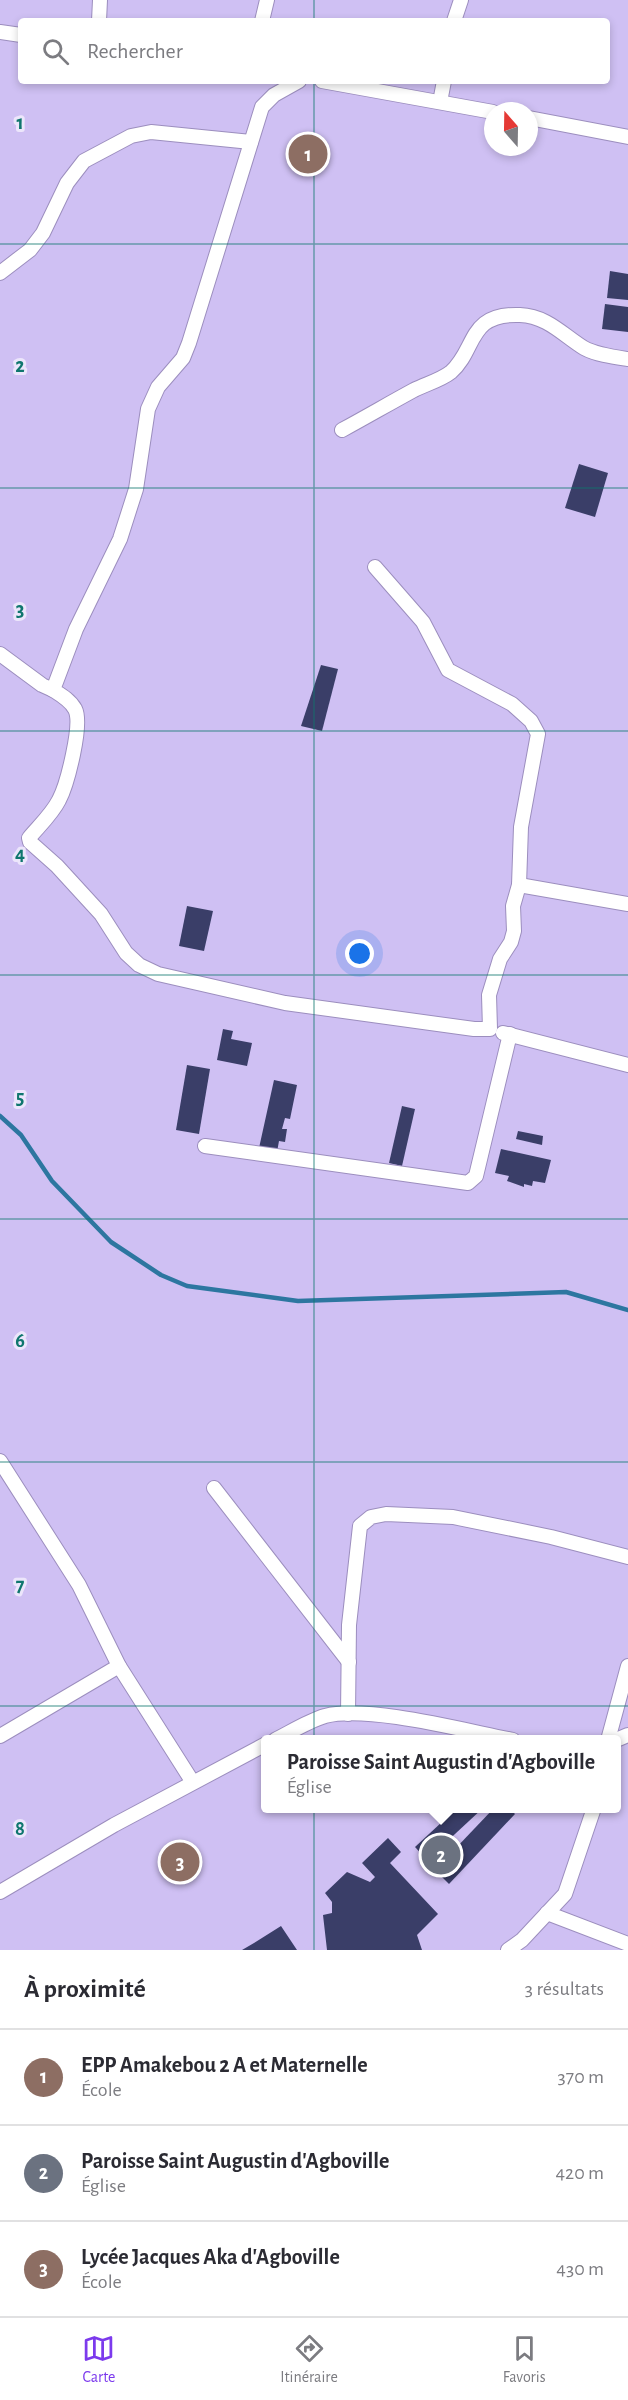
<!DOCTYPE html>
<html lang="fr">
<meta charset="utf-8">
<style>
body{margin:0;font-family:"Alegreya Sans",sans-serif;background:#f2f2f3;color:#2b2b33}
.compass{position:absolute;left:484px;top:102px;width:54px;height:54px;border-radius:50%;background:#fff;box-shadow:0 3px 9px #0003;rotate:340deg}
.you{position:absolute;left:360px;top:954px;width:21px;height:21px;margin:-15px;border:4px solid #fff;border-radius:50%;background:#1a73e8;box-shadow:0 0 0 9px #1a73e833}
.badge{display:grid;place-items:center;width:39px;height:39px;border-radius:50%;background:#7c3aed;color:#fff;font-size:20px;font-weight:700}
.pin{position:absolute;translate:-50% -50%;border:3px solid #fff;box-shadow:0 2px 6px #0006}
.popup{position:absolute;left:261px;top:1735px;width:360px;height:78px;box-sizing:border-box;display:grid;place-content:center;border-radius:6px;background:#fff;filter:drop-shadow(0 2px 4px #0005);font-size:20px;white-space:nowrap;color:#7c7c81}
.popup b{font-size:22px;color:#2b2b33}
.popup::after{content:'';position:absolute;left:50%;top:100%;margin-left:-12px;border:12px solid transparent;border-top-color:#fff}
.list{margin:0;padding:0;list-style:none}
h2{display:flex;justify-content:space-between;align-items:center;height:78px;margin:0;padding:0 24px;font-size:26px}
h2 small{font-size:20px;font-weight:400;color:#7c7c81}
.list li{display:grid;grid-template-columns:39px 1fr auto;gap:18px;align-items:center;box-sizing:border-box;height:96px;padding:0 24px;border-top:2px solid #e1e1e2}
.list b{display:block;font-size:22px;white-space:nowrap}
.list p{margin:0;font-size:20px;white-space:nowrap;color:#7c7c81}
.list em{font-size:20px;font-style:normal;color:#7c7c81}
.icon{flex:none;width:33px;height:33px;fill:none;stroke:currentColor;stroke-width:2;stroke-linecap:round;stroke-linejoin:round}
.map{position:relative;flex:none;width:628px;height:1950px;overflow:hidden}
.search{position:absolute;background:#fff;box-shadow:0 3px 9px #0003;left:18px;right:18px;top:18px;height:66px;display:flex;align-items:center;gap:15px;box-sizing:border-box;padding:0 21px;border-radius:6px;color:#7c7c81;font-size:22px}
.sheet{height:366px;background:#fff}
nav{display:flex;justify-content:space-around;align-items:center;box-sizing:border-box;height:84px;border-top:2px solid #e1e1e2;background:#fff;font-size:16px;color:#7c7c81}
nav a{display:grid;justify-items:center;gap:3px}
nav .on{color:#7c3aed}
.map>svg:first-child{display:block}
</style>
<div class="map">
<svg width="628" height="1950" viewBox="0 0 628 1950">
<rect width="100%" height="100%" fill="#cfc0f3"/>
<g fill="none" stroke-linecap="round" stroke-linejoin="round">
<!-- stream -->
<polyline stroke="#2d76a0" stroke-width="4.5" points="0,1116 21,1135 52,1181 111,1242 161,1275 187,1286 298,1301 566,1292 628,1310"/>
</g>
<!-- building -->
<g fill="#3a3e68">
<polygon points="610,271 628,274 628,300 607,298"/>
<polygon points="605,304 628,307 628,332 602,329"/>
<polygon points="579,464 608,473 595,517 565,508"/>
<polygon points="321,665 338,669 322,731 301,726"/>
<polygon points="187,906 213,911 204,951 179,946"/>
<polygon points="223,1029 233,1031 231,1039 252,1043 247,1066 217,1060"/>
<polygon points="187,1065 210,1069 199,1134 176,1130"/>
<polygon points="274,1080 297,1085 290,1119 285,1118 282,1129 287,1129 285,1142 279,1141 277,1152 259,1148"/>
<polygon points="402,1106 415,1109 402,1166 389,1163"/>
<polygon points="518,1131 543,1136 542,1145 516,1139"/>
<polygon points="501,1149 551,1160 545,1183 533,1181 532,1186 524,1184 524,1187 507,1181 509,1176 495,1173"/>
<polygon points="457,1808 483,1808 427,1860 415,1847"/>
<polygon points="494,1808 509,1808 515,1814 449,1884 435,1870"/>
<polygon points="388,1838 401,1852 390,1863 438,1914 417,1935 422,1950 327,1950 323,1915 332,1913 332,1902 325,1893 347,1872 370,1882 375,1877 362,1863"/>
<polygon points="281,1926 297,1950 242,1950 254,1943"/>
</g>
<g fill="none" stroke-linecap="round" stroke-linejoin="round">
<!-- minor casing -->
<g stroke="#9c8ebe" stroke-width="16">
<g id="minor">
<polyline points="99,21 100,0"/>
<polyline points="262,21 267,0"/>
<polyline points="454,21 461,0"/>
<polyline points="0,32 21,35"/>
<path d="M299,81L274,95L262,107L189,343L183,358L158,387L148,409L136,489L120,539L76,629L53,690C61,695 70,700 75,709C83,724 67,785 59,800C52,814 39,826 29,838L30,842L57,866L101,914L126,953L139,965L158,974L285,1003L474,1029H490L489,995L500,959L511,942L514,931L513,906L519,885L521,827L538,734L531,721L512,704L448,670L423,622L375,567"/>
<polyline points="322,81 493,112"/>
<polyline points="440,102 444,81"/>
<polyline points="529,118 628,137"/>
<polyline points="0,273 30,250 43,233 67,183 84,161 131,136 151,132 251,142"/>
<path d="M342,430C366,417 390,403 414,390C426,384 441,380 451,372C477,349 467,313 520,315C547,316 563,335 584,348C597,355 614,357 628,359"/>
<polyline points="0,654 42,685 53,690"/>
<polyline points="519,885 628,904"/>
<polyline points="503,1033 628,1065"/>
<polyline points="205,1146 468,1183 476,1176 510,1034"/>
<polyline points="0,1461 79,1585 119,1666 192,1781"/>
<polyline points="214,1488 349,1662"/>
<polyline points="348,1714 349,1625 360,1526 371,1517 386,1514 453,1517 551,1537 628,1557"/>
<polyline points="0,1736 119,1666"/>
<path d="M275,1740C291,1732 308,1721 325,1716C369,1705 466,1731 513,1740"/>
<polyline points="608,1740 628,1666"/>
<polyline points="616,1740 628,1735"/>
<polyline points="0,1892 114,1825 266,1744"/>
<polyline points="547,1913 628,1944"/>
<polyline points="508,1950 522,1940 565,1894 594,1808"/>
</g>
</g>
<!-- minor -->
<use href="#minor" stroke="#fff" stroke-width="14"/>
</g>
<!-- grid -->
<path fill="none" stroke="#0f766e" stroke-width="1.5" stroke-opacity="0.55" d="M314,0V21M314,81V1950M0,244H628M0,488H628M0,731H628M0,975H628M0,1219H628M0,1462H628M0,1706H628"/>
<g font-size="20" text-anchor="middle" font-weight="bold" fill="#0f766e" stroke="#ece6fb" stroke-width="6" stroke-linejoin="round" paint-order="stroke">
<text x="20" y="129">1</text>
<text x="20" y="372">2</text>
<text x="20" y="616">3</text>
<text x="20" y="860">4</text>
<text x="20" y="1104">5</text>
<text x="20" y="1347">6</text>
<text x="20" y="1591">7</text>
<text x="20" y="1835">8</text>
</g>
</svg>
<svg class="compass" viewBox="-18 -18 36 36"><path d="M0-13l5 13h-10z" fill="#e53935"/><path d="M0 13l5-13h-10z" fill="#7c7c81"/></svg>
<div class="you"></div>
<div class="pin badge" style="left:308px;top:154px;background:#8d6e63">1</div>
<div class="pin badge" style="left:441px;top:1855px;background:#6b7280">2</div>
<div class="popup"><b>Paroisse Saint Augustin d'Agboville</b>Église</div>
<div class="pin badge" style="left:180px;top:1862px;background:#8d6e63">3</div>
<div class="search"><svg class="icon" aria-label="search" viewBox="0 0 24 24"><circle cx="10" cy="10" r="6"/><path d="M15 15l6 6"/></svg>Rechercher</div>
</div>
<section class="sheet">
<h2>À proximité<small>3 résultats</small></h2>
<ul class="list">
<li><span class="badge" style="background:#8d6e63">1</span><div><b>EPP Amakebou 2 A et Maternelle</b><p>École</p></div><em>370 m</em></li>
<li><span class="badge" style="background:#6b7280">2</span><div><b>Paroisse Saint Augustin d'Agboville</b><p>Église</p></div><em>420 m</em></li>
<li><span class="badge" style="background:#8d6e63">3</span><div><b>Lycée Jacques Aka d'Agboville</b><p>École</p></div><em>430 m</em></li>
</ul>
</section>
<nav>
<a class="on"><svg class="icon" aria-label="map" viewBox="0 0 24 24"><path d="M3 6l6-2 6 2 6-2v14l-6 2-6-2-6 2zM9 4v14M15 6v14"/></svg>Carte</a>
<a><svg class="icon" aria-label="directions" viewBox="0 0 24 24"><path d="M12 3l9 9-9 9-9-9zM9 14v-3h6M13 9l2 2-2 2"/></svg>Itinéraire</a>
<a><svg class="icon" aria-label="saved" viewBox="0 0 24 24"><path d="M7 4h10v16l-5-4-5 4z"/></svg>Favoris</a>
</nav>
